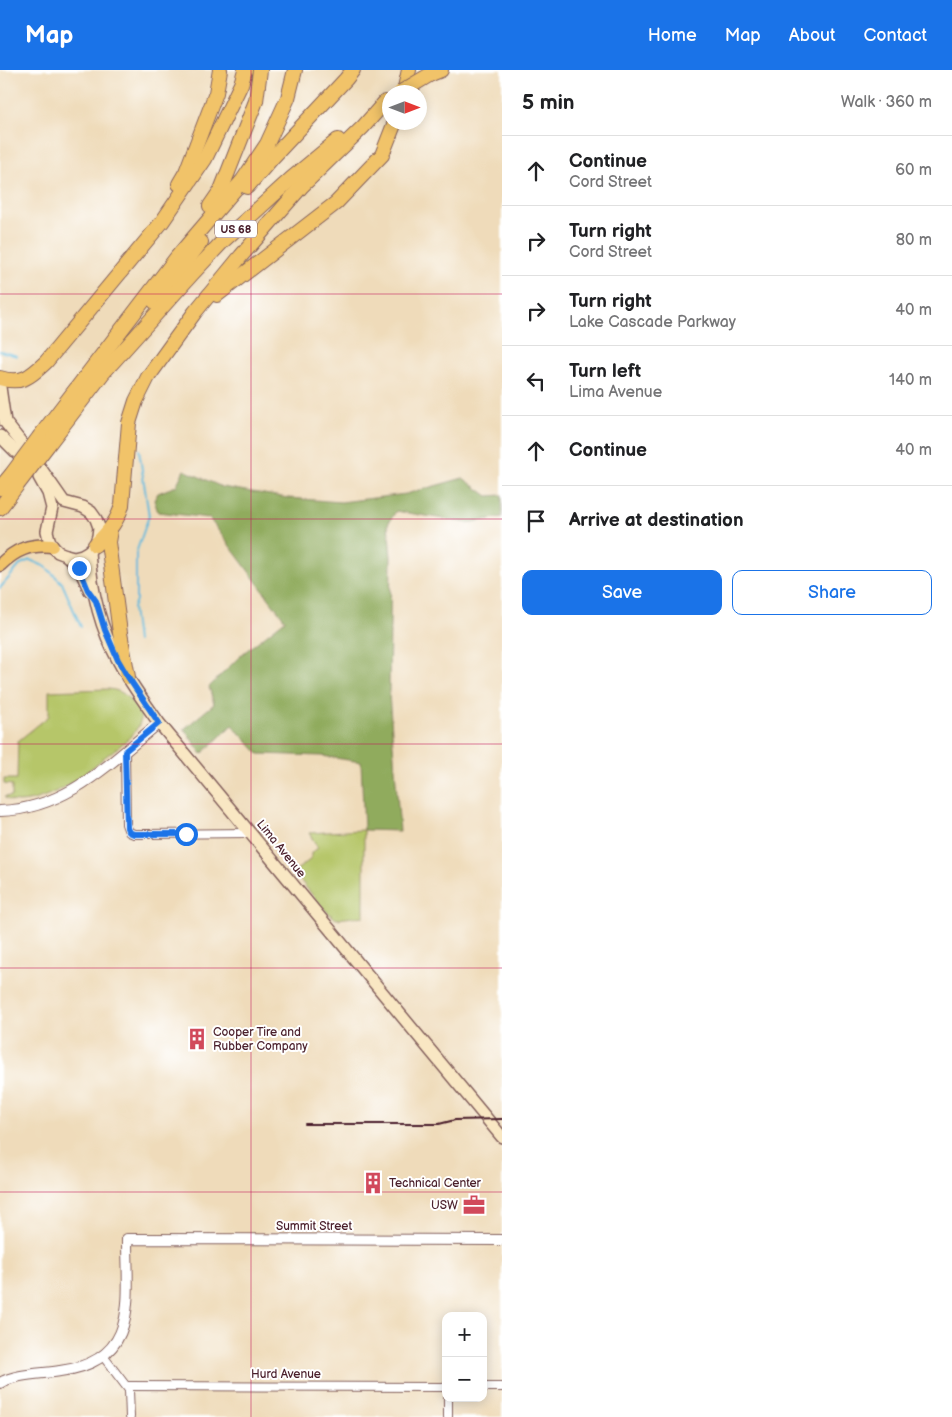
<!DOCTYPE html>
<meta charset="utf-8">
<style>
body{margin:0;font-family:"Balsamiq Sans",sans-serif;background:#f2f2f2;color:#202124}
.controls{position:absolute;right:15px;bottom:15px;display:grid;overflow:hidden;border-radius:10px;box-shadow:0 2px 12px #0003}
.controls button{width:45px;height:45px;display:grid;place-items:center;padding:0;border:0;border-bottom:1px solid #e0e0e0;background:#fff;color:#202124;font:25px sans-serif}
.compass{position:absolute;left:382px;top:15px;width:45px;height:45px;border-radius:50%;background:#fff;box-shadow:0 2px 12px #0003;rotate:90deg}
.stop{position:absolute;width:15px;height:15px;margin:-11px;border:4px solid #1a73e8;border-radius:50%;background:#fff}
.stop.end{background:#1a73e8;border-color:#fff;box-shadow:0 1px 5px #0008}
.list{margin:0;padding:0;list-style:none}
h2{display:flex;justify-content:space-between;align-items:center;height:65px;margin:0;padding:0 20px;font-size:21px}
h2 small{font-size:16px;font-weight:400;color:#757577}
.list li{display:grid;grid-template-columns:32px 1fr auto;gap:15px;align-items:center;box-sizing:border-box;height:70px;padding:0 20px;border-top:1px solid #e0e0e0}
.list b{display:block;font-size:19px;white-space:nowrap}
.list p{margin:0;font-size:16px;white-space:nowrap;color:#757577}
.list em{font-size:16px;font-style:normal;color:#757577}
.actions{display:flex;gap:10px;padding:15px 20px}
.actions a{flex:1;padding:11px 0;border:1px solid #1a73e8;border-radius:10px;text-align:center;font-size:18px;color:#1a73e8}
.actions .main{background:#1a73e8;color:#fff}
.icon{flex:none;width:28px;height:28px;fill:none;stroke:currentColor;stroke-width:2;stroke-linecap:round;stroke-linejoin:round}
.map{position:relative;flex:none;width:502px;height:1347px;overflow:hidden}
header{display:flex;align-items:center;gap:30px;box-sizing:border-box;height:70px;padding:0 25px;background:#1a73e8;color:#fff}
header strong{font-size:24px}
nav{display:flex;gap:28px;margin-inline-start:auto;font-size:18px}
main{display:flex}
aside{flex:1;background:#fff}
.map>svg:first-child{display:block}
</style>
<header>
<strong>Map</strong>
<nav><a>Home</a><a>Map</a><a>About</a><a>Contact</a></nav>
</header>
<main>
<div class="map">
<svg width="502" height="1347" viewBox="0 0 502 1347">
<rect width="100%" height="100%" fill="#fff"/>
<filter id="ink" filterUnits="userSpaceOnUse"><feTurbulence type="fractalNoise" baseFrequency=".02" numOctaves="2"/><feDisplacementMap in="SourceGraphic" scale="10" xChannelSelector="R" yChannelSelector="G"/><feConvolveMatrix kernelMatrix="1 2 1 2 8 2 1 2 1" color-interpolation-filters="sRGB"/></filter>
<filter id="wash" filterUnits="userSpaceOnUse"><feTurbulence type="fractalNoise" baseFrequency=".0096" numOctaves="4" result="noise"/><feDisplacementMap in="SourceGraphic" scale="20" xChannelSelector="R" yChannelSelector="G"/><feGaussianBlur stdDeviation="1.12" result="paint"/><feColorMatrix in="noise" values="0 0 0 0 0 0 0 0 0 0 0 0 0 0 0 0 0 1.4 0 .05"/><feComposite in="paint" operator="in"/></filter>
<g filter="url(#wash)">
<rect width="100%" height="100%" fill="#efdbba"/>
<!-- green -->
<g fill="#b6c669" stroke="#80724a">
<path d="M108,619C120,620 126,624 133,634C137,639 142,644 141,650C136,666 118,677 106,686C97,694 88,701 79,708C64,719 20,742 4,727L12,726V715L4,714V709H17L18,671L49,646V621Z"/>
<polygon points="364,760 364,846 336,849 323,838 296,805 295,801 311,789 311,783 318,778 309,763"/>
</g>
<!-- forest -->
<polygon fill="#90ab5d" stroke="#6d6544" points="184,400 222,417 288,428 341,432 406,424 463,408 488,426 502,425 502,447 468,453 396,441 388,454 391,487 389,624 400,761 364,760 361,692 322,686 259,684 232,655 202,684 184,659 214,634 209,617 241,585 285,550 209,448 158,442 154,430 158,423 176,416"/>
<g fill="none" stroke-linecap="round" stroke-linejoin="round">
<!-- stream -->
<g stroke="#5ebadc" stroke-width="2">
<polyline points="0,281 17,286"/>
<polyline points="0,518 21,494 30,490 46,497 62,513 81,557"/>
<polyline points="137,571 133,538 136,530 136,483 149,446 139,380"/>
</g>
</g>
</g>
<g filter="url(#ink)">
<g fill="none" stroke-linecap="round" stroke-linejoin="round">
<!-- minor casing -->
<g stroke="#84615d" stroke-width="10">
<g id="minor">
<polyline points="125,681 126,754 129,762 134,764 146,764 251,763"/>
<polyline points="103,1286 129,1320 130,1347"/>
<polyline points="127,1316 446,1317"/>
<polyline points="483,1317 502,1317"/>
<polyline points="448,1328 448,1347"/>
</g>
</g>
<!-- tertiary casing -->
<g stroke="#84615d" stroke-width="12">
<g id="tertiary">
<path d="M0,741C67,739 111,692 159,653"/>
<path d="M0,1313C15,1304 42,1304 60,1301C140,1291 127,1230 127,1169L502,1170"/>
</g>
</g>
<!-- secondary casing -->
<g stroke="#84615d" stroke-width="14">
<g id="secondary">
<polyline points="0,317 5,352 32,386 64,432 83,437 91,442 96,449 99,457 98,466 95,475 89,481 82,485 74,487 66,485"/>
<polyline points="0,366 29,395"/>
<polyline points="39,407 48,423 52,438 47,461 49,469 52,476 58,482 66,485 79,498 90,521"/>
<path d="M89,481C91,519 100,558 119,592C130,613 145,633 159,653L502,1067"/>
</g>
</g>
<!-- trunk casing -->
<g stroke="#84615d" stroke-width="15">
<path id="trunk" d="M0,495C16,479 30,474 52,476"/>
</g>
<!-- motorway casing -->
<g stroke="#84615d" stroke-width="16">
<g id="motorway">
<polyline points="431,4 441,0"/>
<polyline points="404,22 409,0"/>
<polyline points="179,114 186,102 216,23 220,0"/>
<polyline points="247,117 273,87 346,9 353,0"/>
<polyline points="210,136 221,120 256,31 260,0"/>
<polyline points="217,225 336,133 382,85 395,52"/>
<polyline points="155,232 201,172"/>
<path d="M0,308C22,315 31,306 46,292L162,152L205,89L241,14L245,0"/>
<polyline points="40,366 177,187 243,110 267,74 288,28 295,0"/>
<polyline points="48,375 103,303 192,204 223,171 291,109 338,70"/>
<polyline points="0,418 11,405"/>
<polyline points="0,438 18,414"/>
<polyline points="110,460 108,472 120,563 128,607"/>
<path d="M95,475C108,463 118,451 122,435L129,353L136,331L148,307L195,242L241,186L302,116L363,57L385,32"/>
</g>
</g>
<!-- minor -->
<use href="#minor" stroke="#fff" stroke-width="8"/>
<!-- tertiary -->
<use href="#tertiary" stroke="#fff" stroke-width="10"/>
<!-- secondary -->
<use href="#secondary" stroke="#f9e7c3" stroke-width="11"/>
<!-- trunk -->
<use href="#trunk" stroke="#f1c369" stroke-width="12"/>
<!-- motorway -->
<use href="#motorway" stroke="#f1c369" stroke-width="14"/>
<!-- rail -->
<polyline stroke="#4a1f2b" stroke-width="2" points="305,1054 439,1054 455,1050 502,1049"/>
<!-- motorway-bridge casing -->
<g stroke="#84615d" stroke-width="16" stroke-linecap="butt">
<g id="motorway-bridge">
<polyline points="401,22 431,4"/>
<polyline points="11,405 40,366"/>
<polyline points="18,414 48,375"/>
</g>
</g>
<!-- motorway-bridge -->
<use href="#motorway-bridge" stroke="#f1c369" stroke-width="14"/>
</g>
</g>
<g fill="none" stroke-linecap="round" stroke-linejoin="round" filter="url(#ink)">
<!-- route -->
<polyline stroke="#1a73e8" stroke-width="6" points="79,498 88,520 96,531 105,560 118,590 128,607 159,653 125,681 127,758 129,762 134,764 186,764"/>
</g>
<!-- grid -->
<path fill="none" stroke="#c2185b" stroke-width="1" stroke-opacity="0.55" d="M251,0V1347M0,224H502M0,449H502M0,674H502M0,898H502M0,1122H502"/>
<!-- icons -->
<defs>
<g id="building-bare" transform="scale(1.725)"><path d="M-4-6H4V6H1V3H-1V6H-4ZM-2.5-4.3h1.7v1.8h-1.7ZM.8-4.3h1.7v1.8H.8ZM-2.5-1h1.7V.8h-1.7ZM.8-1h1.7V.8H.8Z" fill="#d1495b" stroke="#fff" stroke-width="2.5" paint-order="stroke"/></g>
<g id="office-bare" transform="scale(1.725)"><path d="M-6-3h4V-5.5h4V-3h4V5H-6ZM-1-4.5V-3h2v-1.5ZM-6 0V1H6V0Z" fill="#d1495b" stroke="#fff" stroke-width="2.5" paint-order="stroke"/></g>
</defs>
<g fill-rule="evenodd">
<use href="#building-bare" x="197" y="969"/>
<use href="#building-bare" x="373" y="1113"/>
<use href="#office-bare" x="474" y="1135"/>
</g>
<g text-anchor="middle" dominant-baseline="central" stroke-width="4" stroke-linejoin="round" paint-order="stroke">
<!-- shield labels -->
<rect fill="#fff" stroke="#80626b" stroke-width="1" x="215" y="150.5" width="42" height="17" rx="4"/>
<g font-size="11" font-weight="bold" fill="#4a1f2b">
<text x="236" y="159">US 68</text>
</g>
<!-- street labels -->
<g font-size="12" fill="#4a1f2b" stroke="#fff">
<text transform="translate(281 779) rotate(51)">Lima Avenue</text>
<text x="314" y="1156">Summit Street</text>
<text x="286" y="1304">Hurd Avenue</text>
</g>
<!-- poi labels -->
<g font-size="12" fill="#4a1f2b" stroke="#fff" text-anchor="start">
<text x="213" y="962">Cooper Tire and<tspan x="213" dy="14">Rubber Company</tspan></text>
<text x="389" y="1113">Technical Center</text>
<text x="458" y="1135" text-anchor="end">USW</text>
</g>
</g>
</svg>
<div class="controls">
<button>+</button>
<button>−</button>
</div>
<svg class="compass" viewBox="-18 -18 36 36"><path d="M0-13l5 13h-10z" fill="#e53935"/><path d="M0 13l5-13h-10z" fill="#757577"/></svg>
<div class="stop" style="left:186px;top:764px"></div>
<div class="stop end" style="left:79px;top:498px"></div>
</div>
<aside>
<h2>5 min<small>Walk · 360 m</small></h2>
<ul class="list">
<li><svg class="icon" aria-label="ahead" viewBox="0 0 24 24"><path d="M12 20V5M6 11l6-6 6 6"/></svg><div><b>Continue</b><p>Cord Street</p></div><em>60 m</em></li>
<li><svg class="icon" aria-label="right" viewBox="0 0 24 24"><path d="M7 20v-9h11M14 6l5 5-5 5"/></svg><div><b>Turn right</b><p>Cord Street</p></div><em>80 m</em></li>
<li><svg class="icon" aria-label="right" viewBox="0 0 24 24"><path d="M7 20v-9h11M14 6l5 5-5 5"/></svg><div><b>Turn right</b><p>Lake Cascade Parkway</p></div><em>40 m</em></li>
<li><svg class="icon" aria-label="left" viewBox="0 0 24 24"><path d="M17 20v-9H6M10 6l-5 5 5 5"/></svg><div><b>Turn left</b><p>Lima Avenue</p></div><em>140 m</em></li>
<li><svg class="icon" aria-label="ahead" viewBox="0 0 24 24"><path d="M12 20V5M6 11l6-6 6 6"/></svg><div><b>Continue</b></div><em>40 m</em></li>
<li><svg class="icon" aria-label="arrive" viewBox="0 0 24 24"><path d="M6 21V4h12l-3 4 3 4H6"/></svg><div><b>Arrive at destination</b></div></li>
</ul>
<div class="actions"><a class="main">Save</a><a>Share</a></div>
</aside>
</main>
